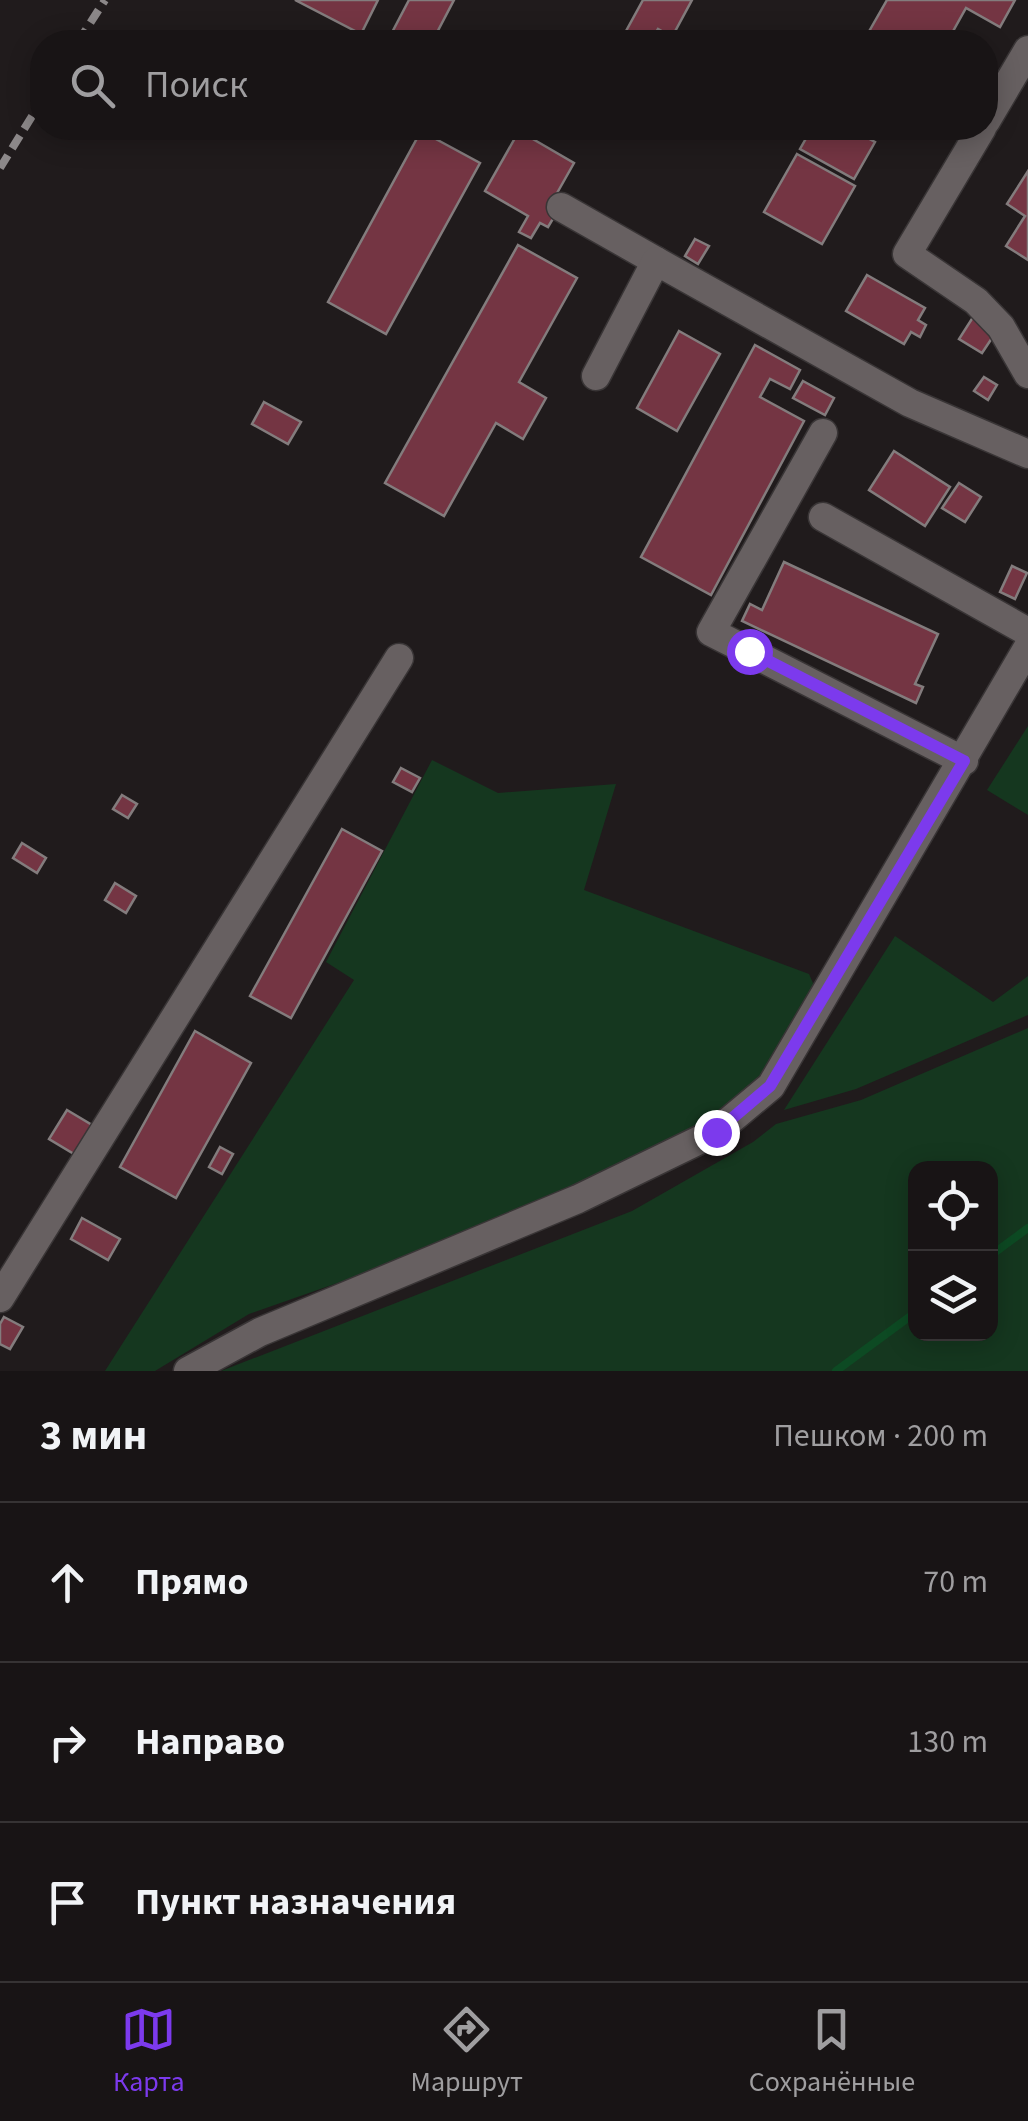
<!DOCTYPE html>
<html lang="ru">
<meta charset="utf-8">
<style>
body{margin:0;font-family:"Source Sans 3",sans-serif;background:#252122;color:#f1f3f6}
.controls{position:absolute;right:30px;bottom:30px;display:grid;overflow:hidden;border-radius:20px;box-shadow:0 5px 25px #0003}
.controls button{width:90px;height:90px;display:grid;place-items:center;padding:0;border:0;border-bottom:2px solid #363334;background:#181415;color:#f1f3f6;font:50px sans-serif}
.stop{position:absolute;width:30px;height:30px;margin:-22px;border:8px solid #7c3aed;border-radius:50%;background:#fff}
.stop.end{background:#7c3aed;border-color:#fff;box-shadow:0 2px 10px #0008}
.list{margin:0;padding:0;list-style:none}
h2{display:flex;justify-content:space-between;align-items:center;height:130px;margin:0;padding:0 40px;font-size:42px}
h2 small{font-size:32px;font-weight:400;color:#9f9ea0}
.list li{display:grid;grid-template-columns:65px 1fr auto;gap:30px;align-items:center;box-sizing:border-box;height:160px;padding:0 40px;border-top:2px solid #363334}
.list b{display:block;font-size:38px;white-space:nowrap}
.list em{font-size:32px;font-style:normal;color:#9f9ea0}
.icon{flex:none;width:55px;height:55px;fill:none;stroke:currentColor;stroke-width:2;stroke-linecap:round;stroke-linejoin:round}
.map{position:relative;flex:none;width:1028px;height:1371px;overflow:hidden}
.search{position:absolute;background:#181415;box-shadow:0 5px 25px #0003;left:30px;right:30px;top:30px;height:110px;display:flex;align-items:center;gap:25px;box-sizing:border-box;padding:0 35px;border-radius:40px;color:#9f9ea0;font-size:38px}
.sheet{height:610px;background:#181415}
nav{display:flex;justify-content:space-around;align-items:center;box-sizing:border-box;height:140px;border-top:2px solid #363334;background:#181415;font-size:28px;color:#9f9ea0}
nav a{display:grid;justify-items:center;gap:5px}
nav .on{color:#7c3aed}
.map>svg:first-child{display:block}
</style>
<div class="map">
<svg width="1028" height="1371" viewBox="0 0 1028 1371">
<rect width="100%" height="100%" fill="#201b1c"/>
<!-- green -->
<g fill="#15371f" fill-rule="evenodd">
<polygon points="1028,726 1028,815 987,790"/>
<polygon points="432,760 498,793 616,784 584,890 809,974 816,990 811,1011 733,1115 423,1253 249,1314 155,1371 105,1371 354,980 326,962"/>
<polygon points="895,936 993,1002 1028,976 1028,1015 856,1089 784,1110"/>
<path d="M1028,1028V1371H221L632,1211L753,1142L776,1124L861,1100ZM916,1168H990V1334H916Z"/>
</g>
<g fill="none" stroke-linecap="round" stroke-linejoin="round">
<!-- stream -->
<g stroke="#0d4a23" stroke-width="8">
<polyline points="990,1256 1028,1228"/>
<polyline points="836,1371 916,1312"/>
</g>
</g>
<!-- building -->
<g fill="#743543" stroke="#837c7d" stroke-width="2.5">
<polygon points="295,0 378,0 361,34"/>
<polygon points="409,0 454,0 432,42 387,42"/>
<polygon points="643,0 692,0 672,37 658,29 650,42 620,42"/>
<polygon points="887,0 1015,0 1000,27 966,8 947,42 863,42"/>
<polygon points="812,128 849,128 875,142 854,179 800,149"/>
<polygon points="421,131 480,163 386,334 328,302"/>
<polygon points="519,131 574,163 552,202 560,207 548,227 540,223 531,238 519,232 528,216 485,191"/>
<polygon points="797,154 855,186 822,244 764,212"/>
<polygon points="1028,171 1028,260 1006,246 1025,216 1007,204"/>
<polygon points="695,239 709,246 698,264 685,256"/>
<polygon points="518,245 577,278 519,382 546,398 523,439 496,423 444,516 385,483"/>
<polygon points="867,275 925,308 918,320 926,325 920,337 911,332 904,344 846,311"/>
<polygon points="975,314 998,329 982,353 959,339"/>
<polygon points="679,331 720,354 677,431 637,408"/>
<polygon points="755,345 800,370 790,389 770,379 760,397 804,421 711,595 641,557"/>
<polygon points="984,377 997,385 988,400 974,391"/>
<polygon points="803,381 834,398 825,415 793,398"/>
<polygon points="264,402 301,422 288,444 252,424"/>
<polygon points="894,451 950,487 925,526 869,490"/>
<polygon points="959,483 981,497 965,522 942,508"/>
<polygon points="784,562 938,634 915,684 923,687 916,703 742,621 750,604 762,610"/>
<polygon points="1012,566 1027,573 1015,599 1000,592"/>
<polygon points="401,768 420,778 412,792 393,782"/>
<polygon points="122,795 137,804 128,818 113,809"/>
<polygon points="342,829 382,851 291,1018 250,996"/>
<polygon points="22,843 46,858 37,873 13,858"/>
<polygon points="115,883 136,896 126,913 105,900"/>
<polygon points="195,1031 251,1063 176,1198 120,1167"/>
<polygon points="67,1110 92,1125 74,1154 49,1139"/>
<polygon points="220,1147 233,1154 222,1174 209,1167"/>
<polygon points="82,1218 120,1239 108,1260 71,1239"/>
<polygon points="4,1317 23,1327 10,1349 0,1344 0,1324"/>
</g>
<g fill="none" stroke-linecap="round" stroke-linejoin="round">
<!-- minor casing -->
<g stroke="#393536" stroke-width="31">
<g id="minor">
<polyline points="986,121 1028,50"/>
<polyline points="982,128 907,254 976,301 1001,327 1028,374"/>
<polyline points="561,207 656,261"/>
<polyline points="596,376 656,261 910,403 1028,454"/>
<polyline points="823,433 711,632 964,761"/>
<polyline points="823,517 1028,632"/>
<polyline points="0,1298 399,658"/>
<polyline points="188,1371 260,1332 578,1199 716,1132 771,1086 1028,647"/>
</g>
</g>
<!-- minor -->
<use href="#minor" stroke="#676061" stroke-width="28"/>
<!-- rail -->
<g stroke="#8c8889" stroke-width="8" stroke-dasharray="15 8" stroke-linecap="butt">
<polyline points="78,42 105,0"/>
<polyline points="0,168 42,100"/>
</g>
</g>
<g fill="none" stroke-linecap="round" stroke-linejoin="round">
<!-- route -->
<polyline stroke="#7c3aed" stroke-width="12" points="716,1132 770,1086 964,761 749,651"/>
</g>
</svg>
<div class="controls">
<button><svg class="icon" aria-label="locate" viewBox="0 0 24 24"><circle cx="12" cy="12" r="6"/><path d="M12 2v4M12 18v4M2 12h4M18 12h4"/></svg></button>
<button><svg class="icon" aria-label="layers" viewBox="0 0 24 24"><path d="M12 4l9 5-9 5-9-5zM3 14l9 5 9-5"/></svg></button>
</div>
<div class="stop" style="left:749px;top:651px"></div>
<div class="stop end" style="left:716px;top:1132px"></div>
<div class="search"><svg class="icon" aria-label="search" viewBox="0 0 24 24"><circle cx="10" cy="10" r="6"/><path d="M15 15l6 6"/></svg>Поиск</div>
</div>
<section class="sheet">
<h2>3 мин<small>Пешком · 200 m</small></h2>
<ul class="list">
<li><svg class="icon" aria-label="ahead" viewBox="0 0 24 24"><path d="M12 20V5M6 11l6-6 6 6"/></svg><div><b>Прямо</b></div><em>70 m</em></li>
<li><svg class="icon" aria-label="right" viewBox="0 0 24 24"><path d="M7 20v-9h11M14 6l5 5-5 5"/></svg><div><b>Направо</b></div><em>130 m</em></li>
<li><svg class="icon" aria-label="arrive" viewBox="0 0 24 24"><path d="M6 21V4h12l-3 4 3 4H6"/></svg><div><b>Пункт назначения</b></div></li>
</ul>
</section>
<nav>
<a class="on"><svg class="icon" aria-label="map" viewBox="0 0 24 24"><path d="M3 6l6-2 6 2 6-2v14l-6 2-6-2-6 2zM9 4v14M15 6v14"/></svg>Карта</a>
<a><svg class="icon" aria-label="directions" viewBox="0 0 24 24"><path d="M12 3l9 9-9 9-9-9zM9 14v-3h6M13 9l2 2-2 2"/></svg>Маршрут</a>
<a><svg class="icon" aria-label="saved" viewBox="0 0 24 24"><path d="M7 4h10v16l-5-4-5 4z"/></svg>Сохранённые</a>
</nav>
